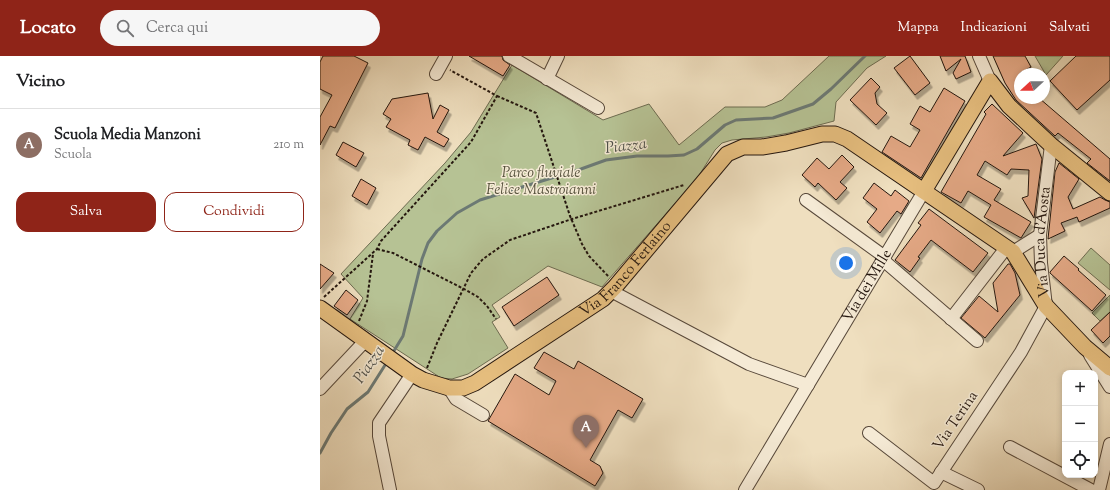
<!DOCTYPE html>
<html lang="it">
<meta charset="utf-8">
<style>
body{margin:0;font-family:"Sorts Mill Goudy",serif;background:#f6f6f6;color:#202124}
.controls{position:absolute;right:12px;bottom:12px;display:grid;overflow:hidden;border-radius:8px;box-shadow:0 2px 6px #0003}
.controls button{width:36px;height:36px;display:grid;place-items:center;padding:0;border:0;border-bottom:1px solid #e0e0e0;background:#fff;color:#202124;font:20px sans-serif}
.compass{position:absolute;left:694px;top:12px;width:36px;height:36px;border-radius:50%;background:#fff;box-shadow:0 2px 6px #0003;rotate:249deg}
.you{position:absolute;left:526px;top:207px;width:14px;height:14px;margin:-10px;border:3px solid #fff;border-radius:50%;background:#1a73e8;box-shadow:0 0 0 6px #1a73e833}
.badge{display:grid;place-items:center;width:26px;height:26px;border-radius:50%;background:#8f2418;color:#fff;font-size:13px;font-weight:700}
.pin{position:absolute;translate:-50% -33px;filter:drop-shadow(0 1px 2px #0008)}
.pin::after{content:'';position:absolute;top:21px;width:14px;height:12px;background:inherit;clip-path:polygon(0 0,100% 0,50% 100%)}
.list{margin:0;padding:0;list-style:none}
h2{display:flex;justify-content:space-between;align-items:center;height:52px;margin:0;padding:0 16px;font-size:17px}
h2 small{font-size:13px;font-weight:400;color:#757577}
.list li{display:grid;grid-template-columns:26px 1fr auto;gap:12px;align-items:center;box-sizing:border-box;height:72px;padding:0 16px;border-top:1px solid #e0e0e0}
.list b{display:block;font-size:15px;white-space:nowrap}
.list p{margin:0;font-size:13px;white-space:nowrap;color:#757577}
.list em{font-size:13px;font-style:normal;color:#757577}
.actions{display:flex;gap:8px;padding:12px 16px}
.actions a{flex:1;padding:9px 0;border:1px solid #8f2418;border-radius:12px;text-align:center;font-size:14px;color:#8f2418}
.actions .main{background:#8f2418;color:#fff}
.icon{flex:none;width:22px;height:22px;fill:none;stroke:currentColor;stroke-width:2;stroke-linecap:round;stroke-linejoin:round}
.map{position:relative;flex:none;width:790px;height:434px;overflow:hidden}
header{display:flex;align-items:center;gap:24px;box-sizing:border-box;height:56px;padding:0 20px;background:#8f2418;color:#fff}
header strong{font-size:19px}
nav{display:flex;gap:22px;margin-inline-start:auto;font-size:14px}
.search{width:280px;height:36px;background:#f6f6f6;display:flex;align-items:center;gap:10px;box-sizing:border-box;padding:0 14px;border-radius:22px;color:#757577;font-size:15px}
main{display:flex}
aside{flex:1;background:#fff}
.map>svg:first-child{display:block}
</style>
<header>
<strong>Locato</strong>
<div class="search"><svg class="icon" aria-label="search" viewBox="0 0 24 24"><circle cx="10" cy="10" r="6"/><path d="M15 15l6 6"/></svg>Cerca qui</div>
<nav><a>Mappa</a><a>Indicazioni</a><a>Salvati</a></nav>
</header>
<main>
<aside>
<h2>Vicino<small></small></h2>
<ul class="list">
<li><span class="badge" style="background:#8d6e63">A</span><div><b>Scuola Media Manzoni</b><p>Scuola</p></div><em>210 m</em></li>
</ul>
<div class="actions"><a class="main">Salva</a><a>Condividi</a></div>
</aside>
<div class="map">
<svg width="790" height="434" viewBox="0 0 790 434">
<defs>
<filter id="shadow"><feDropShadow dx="2.5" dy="4.5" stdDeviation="0" flood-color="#0004"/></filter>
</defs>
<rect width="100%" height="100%" fill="#efdfbf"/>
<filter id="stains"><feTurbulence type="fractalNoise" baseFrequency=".005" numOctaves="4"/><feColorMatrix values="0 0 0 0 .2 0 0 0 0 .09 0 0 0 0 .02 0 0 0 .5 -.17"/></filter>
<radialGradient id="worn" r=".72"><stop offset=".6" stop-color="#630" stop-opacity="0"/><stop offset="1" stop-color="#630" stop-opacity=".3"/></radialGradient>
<!-- green -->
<g fill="#b6c294" stroke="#6d6c51">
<polygon points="509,0 566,0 547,12 516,46 514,65 469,77 446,81 412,84 402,87 395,94 378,121 282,231 228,210 172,249 180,261 172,266 188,292 148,318 132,323 121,322 30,263 43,242 21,218 125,107 151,76 192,9 283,64 329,48 359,89 405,51 445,51 462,44"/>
<polygon points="715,0 743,0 726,19"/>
<polygon points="771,192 790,209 790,234 758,207"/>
<polygon points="790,239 790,256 780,265 772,257"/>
</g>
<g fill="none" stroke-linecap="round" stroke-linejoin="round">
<!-- stream -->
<g stroke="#6c7974" stroke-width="3">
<polyline points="72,298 83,280 102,203 108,187 117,175 137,157 160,144 261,113 286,104 317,100 348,100 364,99 377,93 405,69 416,64 453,62 493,48 511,33 545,0"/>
<polyline points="0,397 11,377 27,353 48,336 67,306"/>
</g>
</g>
<!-- building -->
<g fill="#e6aa87" stroke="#24160e" filter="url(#shadow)">
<polygon points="3,0 34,0 48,7 15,72 10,70 0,89 0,61 12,39 0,33 0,6"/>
<polygon points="149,0 182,0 183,4 190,9 183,20"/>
<polygon points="590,0 610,27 595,39 574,12"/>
<polygon points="620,0 645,0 651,16 636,23 633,17 641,3 626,15"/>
<polygon points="673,0 705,0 711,11 700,17 700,42 719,42 790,103 790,125 767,107 771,103 738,77 735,80 696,44 685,27"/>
<polygon points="756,0 790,0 790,24 757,54 730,25"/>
<polygon points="551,22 560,31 555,37 557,48 567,57 556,69 530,44"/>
<polygon points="624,32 645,45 601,122 562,96 571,80 590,91 600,74 590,68 600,50 610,56"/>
<polygon points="108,37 113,63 120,49 129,54 117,76 129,83 124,91 105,81 98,94 88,89 90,84 66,71 71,63 63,58 72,43"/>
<polygon points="672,48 703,77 683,100 716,88 722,103 714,162 702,142 708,140 709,114 691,113 687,119 665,105 657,119 681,133 674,144 711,166 701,182 664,161 671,149 648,135 641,147 621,136 666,58 664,56"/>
<polygon points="23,86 44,97 36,111 16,99"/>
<polygon points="522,99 534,111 520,126 527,132 516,144 498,127 495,131 482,119 497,102 509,113"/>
<polygon points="739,107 759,123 748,141 753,153 780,141 785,144 790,146 790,152 759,166 757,161 741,167 745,175 728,183 735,116"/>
<polygon points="41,123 56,132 47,149 32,140"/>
<polygon points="554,127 571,140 575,134 589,145 581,158 577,155 560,177 547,166 557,153 543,142"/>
<polygon points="609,153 668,197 653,216 611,184 598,201 600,202 590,216 575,204 601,169 598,167"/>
<polygon points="744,200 759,213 758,214 786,239 772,255 730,217 730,216"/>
<polygon points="0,208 14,217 0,233"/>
<polygon points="688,208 690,208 695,217 700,239 665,282 641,262 659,240 678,256 673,227"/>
<polygon points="227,221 239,239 194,270 182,251"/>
<polygon points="26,234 38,244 27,259 14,250"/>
<polygon points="790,256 790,280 783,287 771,274"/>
<polygon points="224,296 254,313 258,305 323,343 312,362 298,354 270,404 280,410 283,417 275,430 168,365 195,318 229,339 236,325 214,312"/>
</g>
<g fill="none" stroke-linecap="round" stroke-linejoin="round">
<!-- minor casing -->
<g stroke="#57483a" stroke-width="14">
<g id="minor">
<polyline points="189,0 278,52"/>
<polyline points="659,0 670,25"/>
<polyline points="116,18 126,0"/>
<polyline points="227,23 238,0"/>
<polyline points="486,144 565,201"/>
<polyline points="693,196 720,179"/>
<polyline points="563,204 657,285"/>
<polyline points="291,235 429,308 488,329"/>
<polyline points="631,263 686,192"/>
<polyline points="770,299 790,331"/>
<polyline points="129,332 136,343 163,359"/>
<polyline points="0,333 45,285"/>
<path id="s1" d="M549,377L614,427L701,296L726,250L721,207L720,179L731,89"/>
<polyline points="690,391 771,434"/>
<polyline points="621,416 658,434"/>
<polyline points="70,434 59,380 59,367 92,318"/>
<path id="s2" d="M425,434L604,135"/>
<polyline points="779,434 790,388"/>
</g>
</g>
<!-- major casing -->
<g stroke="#24160e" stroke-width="17">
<g id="major">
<polyline points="604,135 670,25 689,50 731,89 790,137"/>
<path id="s3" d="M0,252L92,318L103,324L129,332H143L155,327L283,243L295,231L407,98L423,91H442L466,87L502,78H515L527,83L693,196L726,250L765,291L790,312"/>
</g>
</g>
<!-- path -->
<g stroke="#24160e" stroke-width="2" stroke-dasharray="3 2" stroke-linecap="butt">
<polyline points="177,40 216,57 250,160 262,188 269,200 289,221"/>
<polyline points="57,193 73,197 144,233 158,241 167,250 176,263"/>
<polyline points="4,241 57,193 61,185 151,86 177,40 130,14"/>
<polyline points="39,265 47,245 53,198"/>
<polyline points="107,312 117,287 151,217 163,203 190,184 252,163 364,129"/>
</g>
<!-- minor -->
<use href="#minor" stroke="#f5ead5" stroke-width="12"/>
<!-- major -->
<use href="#major" stroke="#e8c080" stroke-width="15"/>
</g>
<g text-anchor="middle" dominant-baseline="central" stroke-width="3" stroke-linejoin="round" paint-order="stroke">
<!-- park labels -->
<g font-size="15" font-style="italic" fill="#57523d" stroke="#f5ead5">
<text x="221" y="117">Parco fluviale<tspan x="221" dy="17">Felice Mastroianni</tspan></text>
</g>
<!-- street labels -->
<g font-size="15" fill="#24160e" stroke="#f5ead5">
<text stroke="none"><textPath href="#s1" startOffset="356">Via Duca d'Aosta</textPath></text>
<text stroke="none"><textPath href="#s3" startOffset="370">Via Franco Ferlaino</textPath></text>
<text stroke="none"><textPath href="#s2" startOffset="238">Via dei Mille</textPath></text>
<text transform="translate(636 365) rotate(-56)">Via Terina</text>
</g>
<!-- water labels -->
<g font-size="16" font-style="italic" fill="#4e504a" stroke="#f5ead5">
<text transform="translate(306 91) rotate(-7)">Piazza</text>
<text transform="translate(50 309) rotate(-56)">Piazza</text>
</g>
</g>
<rect width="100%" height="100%" filter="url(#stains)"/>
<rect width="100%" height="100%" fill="url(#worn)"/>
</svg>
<div class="controls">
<button>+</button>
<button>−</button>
<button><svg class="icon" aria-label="locate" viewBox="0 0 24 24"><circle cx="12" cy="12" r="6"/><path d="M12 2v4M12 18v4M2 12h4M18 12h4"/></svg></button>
</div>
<svg class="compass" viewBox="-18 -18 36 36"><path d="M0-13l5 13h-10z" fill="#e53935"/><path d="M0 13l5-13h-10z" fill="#757577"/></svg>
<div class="you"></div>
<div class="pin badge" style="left:266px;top:392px;background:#8d6e63">A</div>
</div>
</main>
